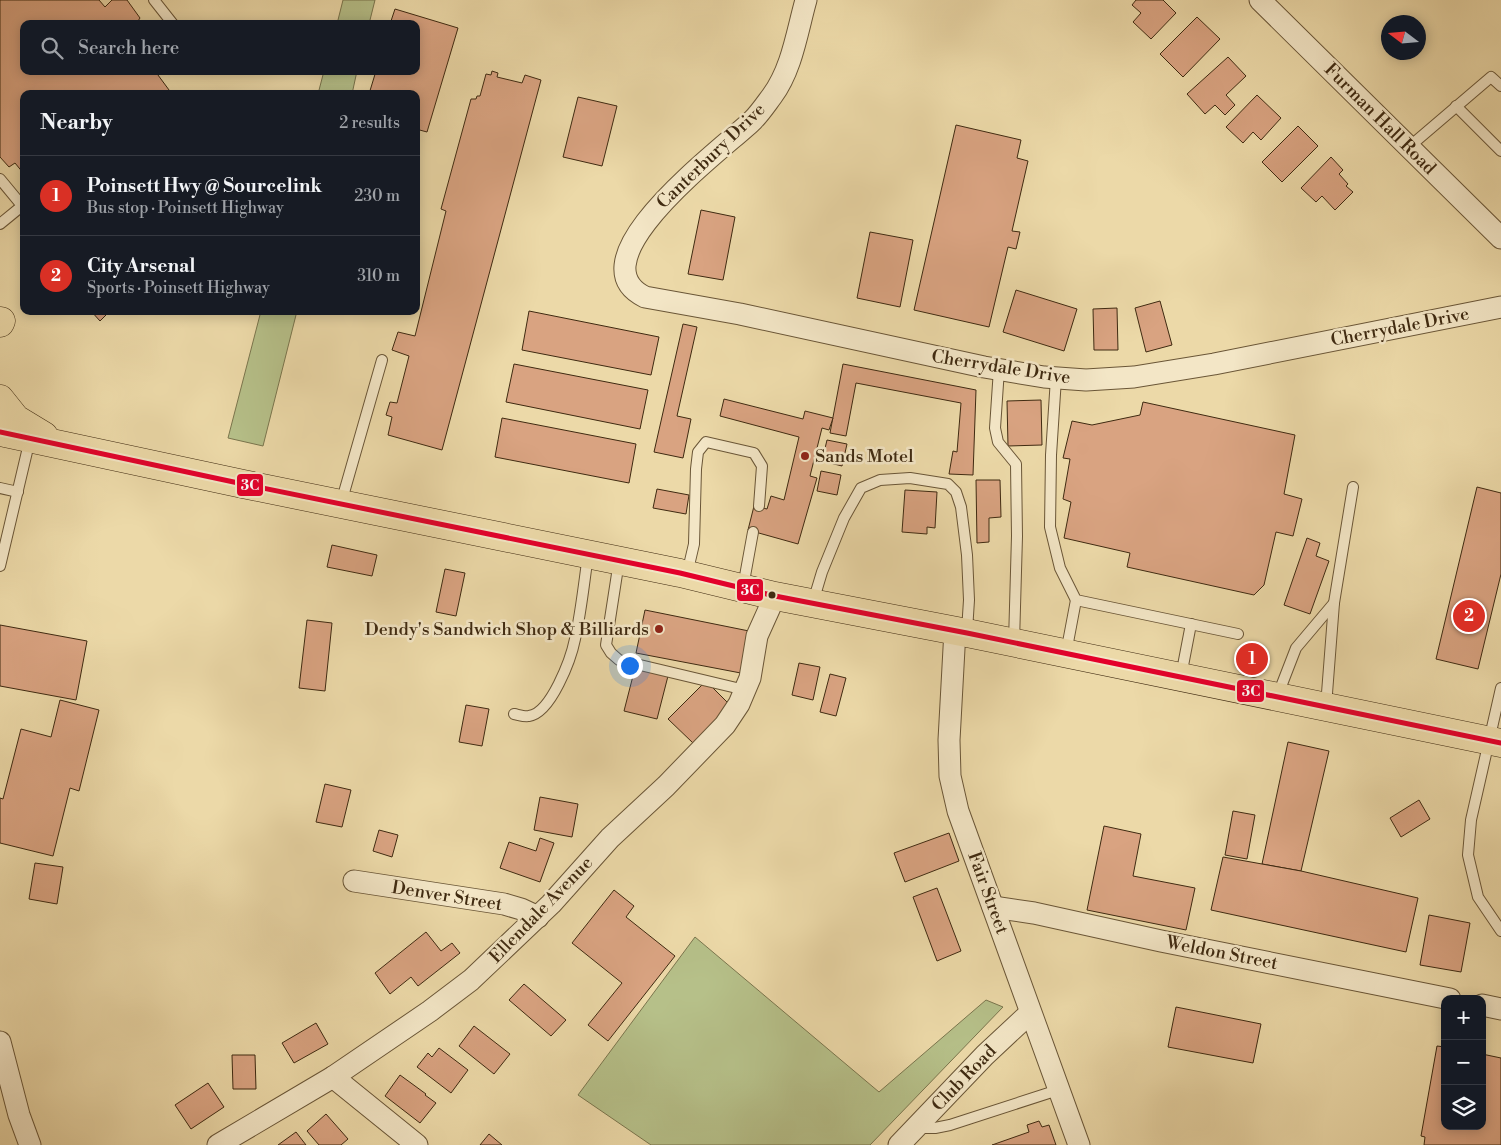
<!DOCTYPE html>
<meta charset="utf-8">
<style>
body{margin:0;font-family:"Libre Bodoni",serif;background:#242831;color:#f1f3f6}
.controls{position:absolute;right:15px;bottom:15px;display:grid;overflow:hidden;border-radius:10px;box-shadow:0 2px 12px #0003}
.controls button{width:45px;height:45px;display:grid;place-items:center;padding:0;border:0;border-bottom:1px solid #363941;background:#171b24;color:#f1f3f6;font:25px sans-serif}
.compass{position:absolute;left:1381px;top:15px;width:45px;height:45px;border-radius:50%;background:#171b24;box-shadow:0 2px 12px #0003;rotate:286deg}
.you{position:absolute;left:629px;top:665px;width:18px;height:18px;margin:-12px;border:4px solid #fff;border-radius:50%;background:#1a73e8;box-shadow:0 0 0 8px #1a73e833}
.badge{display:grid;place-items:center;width:32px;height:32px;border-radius:50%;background:#d93025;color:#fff;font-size:16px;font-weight:700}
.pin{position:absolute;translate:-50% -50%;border:2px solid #fff;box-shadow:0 1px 5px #0006}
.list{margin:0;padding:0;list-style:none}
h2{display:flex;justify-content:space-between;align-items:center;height:65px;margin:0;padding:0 20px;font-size:21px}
h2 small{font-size:16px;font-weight:400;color:#9ea1a6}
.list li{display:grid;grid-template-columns:32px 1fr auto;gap:15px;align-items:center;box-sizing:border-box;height:80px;padding:0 20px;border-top:1px solid #363941}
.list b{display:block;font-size:19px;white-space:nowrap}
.list p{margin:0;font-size:16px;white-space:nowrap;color:#9ea1a6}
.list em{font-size:16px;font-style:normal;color:#9ea1a6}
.icon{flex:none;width:28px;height:28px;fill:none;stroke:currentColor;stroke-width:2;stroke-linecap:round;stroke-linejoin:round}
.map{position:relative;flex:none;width:1501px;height:1145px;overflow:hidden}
.search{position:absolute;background:#171b24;box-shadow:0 2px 12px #0003;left:20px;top:20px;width:400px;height:55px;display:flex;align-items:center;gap:12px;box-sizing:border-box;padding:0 18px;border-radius:10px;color:#9ea1a6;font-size:19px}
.panel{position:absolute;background:#171b24;box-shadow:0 2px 12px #0003;left:20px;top:90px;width:400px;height:225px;border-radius:10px}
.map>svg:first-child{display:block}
</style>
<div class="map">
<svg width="1501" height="1145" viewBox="0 0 1501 1145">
<rect width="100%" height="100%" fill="#ecd9a8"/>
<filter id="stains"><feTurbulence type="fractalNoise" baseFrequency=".004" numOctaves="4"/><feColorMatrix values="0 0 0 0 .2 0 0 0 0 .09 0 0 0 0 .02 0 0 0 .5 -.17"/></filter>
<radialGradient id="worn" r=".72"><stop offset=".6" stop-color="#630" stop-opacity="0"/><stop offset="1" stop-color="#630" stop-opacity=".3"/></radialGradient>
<!-- green -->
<g fill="#b6c089" stroke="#7a754d">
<polygon points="343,0 375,0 369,24 337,24"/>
<polygon points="324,71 357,71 352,94 318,94"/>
<polygon points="261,311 297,311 263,446 228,438"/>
<polygon points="695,937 879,1092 986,1000 1003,1007 870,1145 651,1145 578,1095"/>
</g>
<!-- building -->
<g fill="#d9a381" stroke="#3f2a11">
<polygon points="0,0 99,0 105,7 112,0 127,0 140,18 136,24 24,24 24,71 155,71 172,94 24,94 24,174 15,163 9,167 0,157"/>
<polygon points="1136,0 1163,0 1176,13 1151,39 1133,22 1141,13 1132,5"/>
<polygon points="395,9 458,28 427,132 416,129 416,94 369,94 376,71 416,71 416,24 390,24"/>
<polygon points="1197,17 1220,39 1183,77 1160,54"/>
<polygon points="1228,57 1246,76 1226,95 1235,105 1225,115 1215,105 1205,114 1187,94"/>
<polygon points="492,71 498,73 497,77 522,83 525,75 541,80 442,450 388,435 392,417 386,415 390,402 397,403 409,356 392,350 398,332 415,336 446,211 441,209 471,99 476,99 477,96 480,96 486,74 491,75"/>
<polygon points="1257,95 1281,118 1261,140 1253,132 1243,143 1226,127"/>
<polygon points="578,97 617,106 602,166 563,157"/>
<polygon points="956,125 1021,140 1017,158 1028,161 1012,231 1020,232 1016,249 1008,247 989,327 914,310"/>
<polygon points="1298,126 1318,146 1282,182 1262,162"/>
<polygon points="1331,157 1343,170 1339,174 1348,184 1346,186 1353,192 1335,210 1322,196 1316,202 1301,188"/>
<polygon points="701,210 735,217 723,280 688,274"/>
<polygon points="870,232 913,240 900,307 857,298"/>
<polygon points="1016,290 1077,309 1064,351 1003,332"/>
<polygon points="1160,301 1172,345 1146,352 1135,308"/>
<polygon points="1117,308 1118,350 1094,350 1093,309"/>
<polygon points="91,311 110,311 100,321"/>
<polygon points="529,311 659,337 651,375 522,350"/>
<polygon points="683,324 697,327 677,416 691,419 683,458 654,452"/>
<polygon points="514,364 648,390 640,429 506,402"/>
<polygon points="843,364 976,390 973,475 949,474 953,451 957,452 961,403 856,383 846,436 830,433"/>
<polygon points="724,399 803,419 805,411 833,418 829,430 822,428 810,476 817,478 798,544 748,530 754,506 767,509 771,496 784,500 799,437 720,416"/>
<polygon points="1041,400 1042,445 1008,446 1007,401"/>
<polygon points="1143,402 1295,435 1284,494 1302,499 1293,536 1276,532 1264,585 1254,595 1127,567 1130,553 1064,538 1071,502 1063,499 1070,459 1063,458 1072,421 1092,425 1140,415"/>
<polygon points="502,418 636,444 629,483 495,457"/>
<polygon points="827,440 847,444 842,466 822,461"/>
<polygon points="821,471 841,475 837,495 817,491"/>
<polygon points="976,480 1000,480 1001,517 989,518 989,542 977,543"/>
<polygon points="1477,487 1501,493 1501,574 1478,669 1436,659"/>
<polygon points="657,489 689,495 686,514 653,508"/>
<polygon points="905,490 937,492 935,528 927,527 927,534 902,532"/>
<polygon points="1307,538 1320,543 1316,556 1329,561 1310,614 1284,605"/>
<polygon points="332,545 377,555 372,576 327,567"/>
<polygon points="445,569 465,573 456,616 436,612"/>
<polygon points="645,610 754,632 746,674 636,653"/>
<polygon points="307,620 332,623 325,691 299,688"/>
<polygon points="0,625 87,641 76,700 0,686"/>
<polygon points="799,663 820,667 813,700 792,695"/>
<polygon points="635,668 668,676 657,719 624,711"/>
<polygon points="830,674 846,678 836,716 820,712"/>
<polygon points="706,681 730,705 693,743 668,719"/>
<polygon points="60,700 99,710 79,791 70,788 53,856 0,843 0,798 3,799 21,729 51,737"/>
<polygon points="466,705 489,709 482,746 459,742"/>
<polygon points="1288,742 1329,751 1301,871 1262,864"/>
<polygon points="325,784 351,790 342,827 316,822"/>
<polygon points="540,797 578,804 572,837 534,830"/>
<polygon points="1419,800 1430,819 1401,837 1390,818"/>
<polygon points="1233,811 1255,815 1247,859 1225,855"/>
<polygon points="1104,826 1141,834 1133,876 1195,888 1186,930 1087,910"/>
<polygon points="379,830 398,835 392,857 373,851"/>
<polygon points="949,833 959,861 905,882 894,853"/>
<polygon points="540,838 554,843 540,882 500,868 509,842 536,851"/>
<polygon points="1223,857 1301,871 1418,898 1406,952 1211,910"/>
<polygon points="35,863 63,867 57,904 29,899"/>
<polygon points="937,888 961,951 937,961 913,897"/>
<polygon points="614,890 634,906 626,917 675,956 608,1041 588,1025 622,983 572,943"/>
<polygon points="1429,915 1470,923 1461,972 1420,965"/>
<polygon points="426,932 441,951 452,943 460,953 418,986 411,977 390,994 375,973"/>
<polygon points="524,984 566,1020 551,1036 509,1000"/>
<polygon points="1176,1007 1261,1024 1253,1063 1168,1047"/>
<polygon points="316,1023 328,1044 294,1063 282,1043"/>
<polygon points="474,1026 510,1054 494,1074 459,1046"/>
<polygon points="1437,1046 1445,1047 1445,1126 1482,1126 1482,1054 1501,1058 1501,1145 1424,1145 1425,1137 1421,1136"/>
<polygon points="439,1048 468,1070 451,1093 417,1067 428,1053 432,1057"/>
<polygon points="232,1055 255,1055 256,1089 233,1089"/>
<polygon points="400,1075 426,1094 425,1095 436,1103 420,1123 385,1096"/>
<polygon points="208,1083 224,1107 191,1129 175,1105"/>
<polygon points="326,1114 348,1139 341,1145 319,1145 307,1131"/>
<polygon points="1039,1121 1042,1127 1049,1125 1056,1145 992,1145 1029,1132 1027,1125"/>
<polygon points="296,1132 306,1145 278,1145"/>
<polygon points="489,1134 502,1145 480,1145"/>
</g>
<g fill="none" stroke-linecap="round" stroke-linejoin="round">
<!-- service casing -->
<g stroke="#6a5637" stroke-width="12">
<g id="service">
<polyline points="154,0 173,24"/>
<polyline points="1456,106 1501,151"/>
<polyline points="1409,147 1491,77 1501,86"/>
<polyline points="0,179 24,208"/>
<polyline points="0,224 22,206"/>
<polyline points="999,369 995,428 998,442 1016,464 1017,536 1014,642"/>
<polyline points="1056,378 1051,455 1050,527 1060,568 1076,600 1238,634"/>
<polyline points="0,488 18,492"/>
<polyline points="341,503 382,360"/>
<polyline points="619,561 606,645 611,653 619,660 745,690"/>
<polyline points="0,566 30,439"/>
<polyline points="687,574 694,544 696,469 698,452 706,442 754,453 762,466 759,506"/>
<polyline points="743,587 753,532"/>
<polyline points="813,602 822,572 844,518 861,488 880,480 910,478 948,484 956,492 961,507 967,555 969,600 967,631"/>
<polyline points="1066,653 1076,600"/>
<polyline points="1181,676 1191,624"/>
<polyline points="1501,688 1471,820 1468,855 1478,897 1501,931"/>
<polyline points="1277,697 1296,648 1334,603"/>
<polyline points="1326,706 1334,603 1353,487"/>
<path d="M514,714C519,715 525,717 529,716C551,713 571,659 575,639C581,613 584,583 588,555"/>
<polyline points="917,1128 935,1128 950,1125 1058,1090"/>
</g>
</g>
<!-- minor casing -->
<g stroke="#6a5637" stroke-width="23">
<g id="minor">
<path d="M806,0C797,32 792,69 772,96C766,104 760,113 753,120C727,146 570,260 645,297L740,314L984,367L1044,377L1086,380L1134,377L1214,364L1501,307"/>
<polyline points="1260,0 1501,238"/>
<polyline points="955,630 949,740 950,776 958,811 1079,1145"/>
<polyline points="354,881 504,904 521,909 538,917"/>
<polyline points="993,907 1034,913 1161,941 1450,999"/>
<polyline points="1482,1005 1501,1009"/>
<polyline points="0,1042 19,1115 30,1145"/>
<polyline points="333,1077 417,1145"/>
<polyline points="218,1145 333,1077 430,1011 471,980 551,904 610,838 666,786 725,725 739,704 750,678 757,636 775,596"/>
<polyline points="899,1145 985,1055 1030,1013"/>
</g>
</g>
<!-- trunk casing -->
<g stroke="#3f2a11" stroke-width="29">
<g id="trunk">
<polyline points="0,323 1,321"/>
<polyline points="0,399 16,419 44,436"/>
<polyline points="0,432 243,484 680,573 775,596 967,633 1501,743"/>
</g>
</g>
<!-- service -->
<use href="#service" stroke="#f3e6c6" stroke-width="10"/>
<!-- minor -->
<use href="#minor" stroke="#f3e6c6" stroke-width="21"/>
<!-- trunk -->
<use href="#trunk" stroke="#ecd9a8" stroke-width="28"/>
<!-- bus-1 casing -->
<g stroke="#f3e6c6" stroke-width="9">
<polyline id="bus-1" points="0,432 243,484 680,573 775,596 967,633 1501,743"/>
</g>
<!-- bus-1 -->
<use href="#bus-1" stroke="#e4002b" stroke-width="5"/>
</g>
<!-- markers -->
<g fill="#8f2418" stroke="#f3e6c6" stroke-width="2">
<circle cx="805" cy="456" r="5"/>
<circle cx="659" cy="629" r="5"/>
</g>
<circle fill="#3f2a11" stroke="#f3e6c6" stroke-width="2" cx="772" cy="595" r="4.5"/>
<g text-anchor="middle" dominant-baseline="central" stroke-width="5" stroke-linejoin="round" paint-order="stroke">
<!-- street labels -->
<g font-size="18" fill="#3f2a11" stroke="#f3e6c6">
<text transform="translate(1380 119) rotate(45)">Furman Hall Road</text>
<text transform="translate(711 156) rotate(-44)">Canterbury Drive</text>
<text transform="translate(1400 327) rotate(-11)">Cherrydale Drive</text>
<text transform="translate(1001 367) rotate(9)">Cherrydale Drive</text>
<text transform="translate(988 893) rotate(70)">Fair Street</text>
<text transform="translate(447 896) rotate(9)">Denver Street</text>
<text transform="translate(541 910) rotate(-46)">Ellendale Avenue</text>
<text transform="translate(1222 953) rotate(11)">Weldon Street</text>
<text transform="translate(964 1078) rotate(-46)">Club Road</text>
</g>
<!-- poi labels -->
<g font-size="18" fill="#3f2a11" stroke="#f3e6c6" text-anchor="start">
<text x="815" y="456">Sands Motel</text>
<text x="649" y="629" text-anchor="end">Dendy's Sandwich Shop &amp; Billiards</text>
</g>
</g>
<g stroke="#f3e6c6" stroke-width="2">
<rect x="236" y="473" width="28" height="24" rx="5" fill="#e4002b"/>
<rect x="736" y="578" width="28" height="24" rx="5" fill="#e4002b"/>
<rect x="1236" y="679" width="29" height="24" rx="5" fill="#e4002b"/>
</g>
<g font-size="14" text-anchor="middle" font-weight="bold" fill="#fff">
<text x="250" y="490">3C</text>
<text x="750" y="595">3C</text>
<text x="1251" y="696">3C</text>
</g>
<rect width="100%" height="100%" filter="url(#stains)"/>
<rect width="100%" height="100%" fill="url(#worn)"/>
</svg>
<div class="controls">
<button>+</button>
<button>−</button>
<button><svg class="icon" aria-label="layers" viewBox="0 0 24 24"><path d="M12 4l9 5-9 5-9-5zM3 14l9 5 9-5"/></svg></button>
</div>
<svg class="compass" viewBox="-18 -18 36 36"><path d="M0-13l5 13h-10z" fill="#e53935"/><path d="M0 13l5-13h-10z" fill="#9ea1a6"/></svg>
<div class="you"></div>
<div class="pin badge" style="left:1252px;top:659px">1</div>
<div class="pin badge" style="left:1469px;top:616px">2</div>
<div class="search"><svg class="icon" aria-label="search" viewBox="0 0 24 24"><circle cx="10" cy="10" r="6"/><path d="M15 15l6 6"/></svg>Search here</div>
<section class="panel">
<h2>Nearby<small>2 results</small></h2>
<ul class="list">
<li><span class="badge">1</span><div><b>Poinsett Hwy @ Sourcelink</b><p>Bus stop · Poinsett Highway</p></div><em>230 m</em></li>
<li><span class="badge">2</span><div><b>City Arsenal</b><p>Sports · Poinsett Highway</p></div><em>310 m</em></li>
</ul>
</section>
</div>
